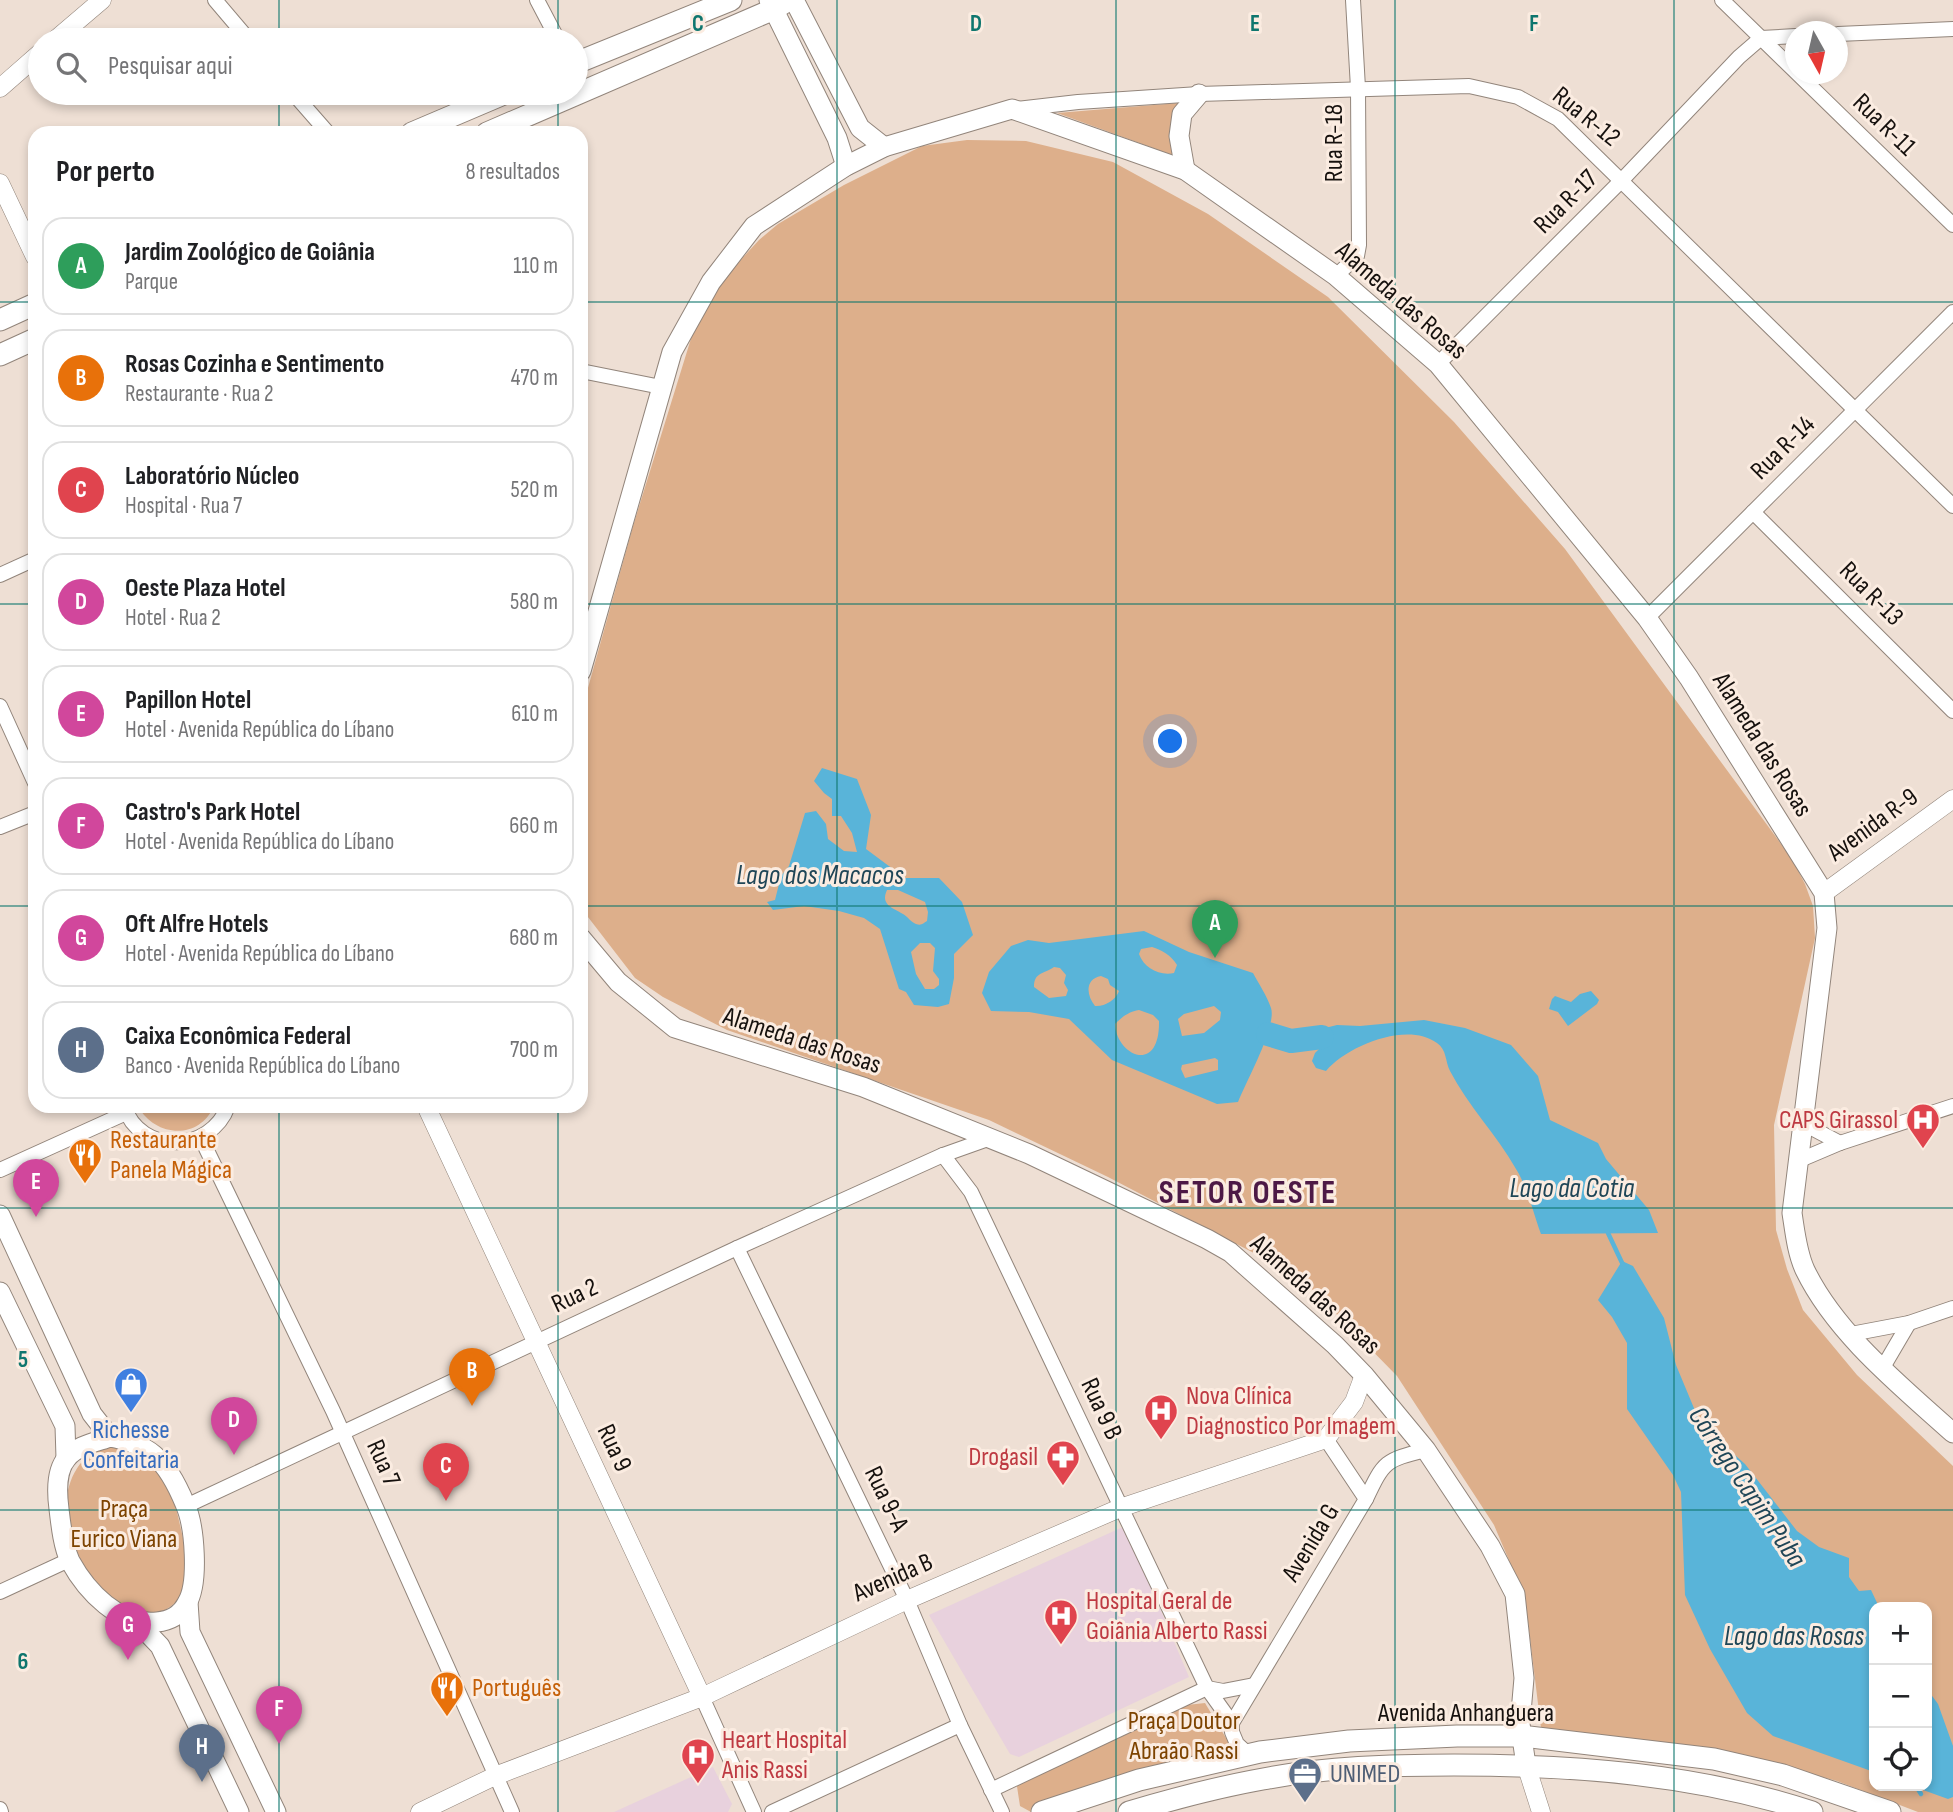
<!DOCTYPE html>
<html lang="pt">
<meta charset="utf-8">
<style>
body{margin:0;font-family:"Sofia Sans Condensed",sans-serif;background:#f2f2f2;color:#202124}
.controls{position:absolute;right:21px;bottom:21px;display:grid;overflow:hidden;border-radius:14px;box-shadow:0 4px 10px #0003}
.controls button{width:63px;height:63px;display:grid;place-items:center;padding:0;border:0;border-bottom:2px solid #e0e0e0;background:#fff;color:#202124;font:35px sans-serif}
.compass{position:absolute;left:1785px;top:21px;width:63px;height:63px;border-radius:50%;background:#fff;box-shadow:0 4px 10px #0003;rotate:172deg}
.you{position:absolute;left:1171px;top:742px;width:24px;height:24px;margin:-18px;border:5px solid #fff;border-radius:50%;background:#1a73e8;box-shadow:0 0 0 10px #1a73e833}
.badge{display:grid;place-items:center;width:46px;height:46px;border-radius:50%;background:#0b8043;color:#fff;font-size:23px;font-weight:700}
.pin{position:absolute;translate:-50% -58px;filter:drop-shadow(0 2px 4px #0008)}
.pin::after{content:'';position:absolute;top:37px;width:24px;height:21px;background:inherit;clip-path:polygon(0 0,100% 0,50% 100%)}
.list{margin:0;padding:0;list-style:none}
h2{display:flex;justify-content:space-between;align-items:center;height:91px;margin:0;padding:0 28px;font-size:30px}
h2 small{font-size:23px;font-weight:400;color:#757577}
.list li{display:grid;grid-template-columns:46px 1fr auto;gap:21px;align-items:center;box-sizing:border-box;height:98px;margin:0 14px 14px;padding:0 14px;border:2px solid #e0e0e0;border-radius:21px}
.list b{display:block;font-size:26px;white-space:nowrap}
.list p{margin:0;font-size:23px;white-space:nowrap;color:#757577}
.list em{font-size:23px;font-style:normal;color:#757577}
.icon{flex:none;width:38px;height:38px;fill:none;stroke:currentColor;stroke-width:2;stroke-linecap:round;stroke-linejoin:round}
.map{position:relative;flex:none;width:1953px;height:1812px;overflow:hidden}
.search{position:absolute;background:#fff;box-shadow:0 4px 10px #0003;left:28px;top:28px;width:560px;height:77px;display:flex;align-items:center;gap:18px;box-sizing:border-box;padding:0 24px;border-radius:38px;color:#757577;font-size:26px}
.panel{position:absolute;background:#fff;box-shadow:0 4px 10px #0003;left:28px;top:126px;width:560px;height:987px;border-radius:21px}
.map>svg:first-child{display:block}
</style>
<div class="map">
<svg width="1953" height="1812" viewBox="0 0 1953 1812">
<rect width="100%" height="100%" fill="#eedfd4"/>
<!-- medical -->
<g fill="#e8d1dd">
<polygon points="1125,1526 1189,1677 1019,1757 1010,1754 929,1615"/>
<polygon points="713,1767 732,1804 728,1812 614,1812"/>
</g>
<!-- green -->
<g fill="#ddaf8b" fill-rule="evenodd">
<polygon points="1178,103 1174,129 1175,156 1057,113"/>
<path d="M967,140L1026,141L1113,162L1208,214L1328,297L1454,422L1565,549L1792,859L1805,884L1813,906L1815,938L1774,1125L1776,1230L1787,1269L1803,1310L1857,1375L1953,1466V1812H1918L1837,1781L1720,1749L1541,1728L1525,1598L1494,1525L1397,1376L1300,1277L1108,1177L989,1120L727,1030L663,997L635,978L581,908V713L633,526L698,316L724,278L759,240L778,224L844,185L922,146ZM1874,1607H1927V1786H1874Z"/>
<path d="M138,1106H214C199,1141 154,1137 138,1106Z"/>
<path d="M102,1447L130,1448L154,1467L174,1499L188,1560L182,1598C169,1607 156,1620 139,1617C128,1615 116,1603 109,1596C101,1588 93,1581 86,1572C59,1535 55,1468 102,1447Z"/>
<polygon points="1205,1703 1235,1753 1031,1812 1020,1806 1016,1780 1178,1706"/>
</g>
<!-- water -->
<g fill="#59b4d9" fill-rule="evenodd">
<path d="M822,768L857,779L871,815L866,849L905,878H939L962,902L973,935L954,954V978L949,1004L938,1007L914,1005L906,992L899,989L880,929L864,918L839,911L804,906L773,910L767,902L775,900L781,876L789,866L805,813L816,811L826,824L828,839L844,851L857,852L852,833L841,816H832V799L824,793L814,781ZM887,890H898L925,902L928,912L927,921C923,923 922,926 916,924C912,923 907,916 903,914C893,908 880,905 887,890ZM920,943H930L935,948L933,971L939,979V985L934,989H925L916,974L911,952Z"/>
<path d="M1144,931L1189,952L1253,973C1259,984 1267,996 1271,1008C1277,1026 1246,1082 1238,1102L1217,1104L1112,1060L1069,1019L1029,1012L991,1011L982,993L989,972L1011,946L1028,940L1049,943ZM1152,947C1162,950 1171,955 1177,965L1174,973C1159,976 1144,968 1139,954L1141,949ZM1054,967L1060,968L1066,975L1064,983L1068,990L1066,996L1049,998L1034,987C1034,972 1044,974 1054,967ZM1101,976L1108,979L1110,985L1119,991C1116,1000 1104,1007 1095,1006C1086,995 1085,979 1101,976ZM1214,1006L1221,1012L1220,1020L1204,1033L1182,1036L1178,1019L1184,1014ZM1139,1010L1153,1015L1159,1021C1160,1076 1116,1055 1115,1024C1122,1017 1128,1012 1139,1010ZM1215,1058L1218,1060V1070L1185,1078L1181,1069L1182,1065Z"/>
<polygon points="1591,991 1599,1000 1597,1004 1568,1026 1558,1012 1549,1009 1552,999 1555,996 1571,1002 1580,994"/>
<path d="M1424,1020L1465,1028L1511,1045L1538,1076L1550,1120L1598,1143L1606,1159L1649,1210L1658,1233L1541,1234C1533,1213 1528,1188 1516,1169C1497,1135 1468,1106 1450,1071C1445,1061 1447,1050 1437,1043C1407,1021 1347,1046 1326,1071L1316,1068L1312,1061L1315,1053L1322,1046L1321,1029L1337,1025L1360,1026Z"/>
<polygon points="1622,1261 1633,1266 1664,1318 1676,1365 1701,1425 1745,1464 1797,1531 1819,1547 1849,1558 1849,1577 1859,1591 1871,1590 1879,1607 1874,1607 1874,1772 1773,1736 1747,1713 1710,1649 1685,1595 1681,1492 1673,1475 1627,1409 1627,1343 1612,1317 1598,1300"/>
<polygon points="1927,1689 1938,1704 1953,1746 1953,1797 1948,1799 1912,1786 1927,1786"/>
</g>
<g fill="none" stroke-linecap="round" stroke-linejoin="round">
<!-- stream -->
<g stroke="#59b4d9" stroke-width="4.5">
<polyline points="1608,1233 1624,1267"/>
<polyline points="1916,1786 1921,1794"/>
</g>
<!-- river -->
<polyline stroke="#59b4d9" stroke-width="24" points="1268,1034 1291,1041 1322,1037"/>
<!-- minor casing -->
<g stroke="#92857b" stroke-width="16">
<g id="minor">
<polyline points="215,0 249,40"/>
<polyline points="537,0 558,40"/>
<polyline points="1722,0 1953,225"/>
<polyline points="1838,34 1953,29"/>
<polyline points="293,93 328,133"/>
<polyline points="1017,109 1078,102 1199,94 1469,86 1518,97 1558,119 1953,506"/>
<polyline points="1336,276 1357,256 1359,245 1358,88 1353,0"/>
<polyline points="1438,364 1622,180 1739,57 1761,38 1796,36"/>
<polyline points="581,371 661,387"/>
<polyline points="1753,512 1953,711"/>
<polyline points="0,575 35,559"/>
<polyline points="1647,618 1953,312"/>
<polyline points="0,706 35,783"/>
<polyline points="0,827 35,813"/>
<path d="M124,1106C140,1156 211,1153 228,1106"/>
<polyline points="1804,1124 1840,1143"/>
<polyline points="201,1138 333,1411 512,1812"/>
<polyline points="943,1155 971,1192 1207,1688 1232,1723 1232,1732 1237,1744 1249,1755"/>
<polyline points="1800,1160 1840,1143 1953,1106"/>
<polyline points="0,1170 126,1113"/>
<polyline points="737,1248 907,1600 960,1725 1002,1812"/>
<polyline points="1851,1334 1909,1323 1953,1308"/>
<polyline points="1882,1369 1909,1323"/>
<path d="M1366,1499C1384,1461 1385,1460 1426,1450"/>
<polyline points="186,1506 737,1248 943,1155 988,1139"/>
<polyline points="0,1592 69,1560"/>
<polyline points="1207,1688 1223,1691 1254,1685"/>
<polyline points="702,1697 754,1812"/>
<polyline points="1232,1723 1366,1499 1326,1439"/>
<polyline points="991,1790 1207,1688"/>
<polyline points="0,1809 1,1812"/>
<polyline points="772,1812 960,1725"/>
</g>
</g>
<!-- tertiary casing -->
<g stroke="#92857b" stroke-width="19">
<g id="tertiary">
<polyline points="55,40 102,0"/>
<polyline points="0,88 40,53"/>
<polyline points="0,183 35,257"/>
<polyline points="1824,893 1953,799"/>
<polyline points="426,1106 702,1697"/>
<polyline points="1526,1765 1541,1812"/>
<polyline points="420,1812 495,1776 702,1697 907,1600 1120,1508 1326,1439 1354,1402 1364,1375"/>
</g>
</g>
<!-- secondary casing -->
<g stroke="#92857b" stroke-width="21">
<g id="secondary">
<polyline points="769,0 837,138 846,166"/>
<polyline points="794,0 860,128 884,147"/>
<polyline points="1185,170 1179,136 1182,114 1199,94"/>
<path d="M581,671L672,352L711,282L754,226L846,166L884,147L1012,109L1185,170L1336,276L1438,364L1647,618L1689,678L1824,893L1827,928L1792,1213C1795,1232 1797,1253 1805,1270C1836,1334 1901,1386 1953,1433"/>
<polyline points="581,938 618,982 675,1028 863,1087 1029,1154 1207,1239 1230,1252 1335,1345 1364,1375 1426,1450 1490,1546 1515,1594 1524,1678 1520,1724 1526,1765"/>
<polyline points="0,1215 92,1414 110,1437"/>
<polyline points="0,1292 65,1426 66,1458"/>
<path d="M110,1437C125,1440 141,1444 154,1455C168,1467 178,1487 185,1504C195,1526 199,1583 187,1603C181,1615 169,1621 157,1622C119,1626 87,1592 70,1561C63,1546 61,1526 59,1509C57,1494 56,1470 67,1458C76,1446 96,1442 110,1437Z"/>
<polyline points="188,1602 190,1632 276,1812"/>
<polyline points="138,1623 160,1646 239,1812"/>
</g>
</g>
<!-- primary casing -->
<g stroke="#92857b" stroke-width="23">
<g id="primary">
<polyline points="576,63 731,0"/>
<polyline points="412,133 506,93"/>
<polyline points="487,133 774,9 789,0"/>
<polyline points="0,320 35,304"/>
<polyline points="0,355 35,339"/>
<polyline points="1042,1812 1139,1780 1260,1752 1349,1741 1457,1736 1522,1736 1714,1759 1783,1775 1890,1812"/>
<path d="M1129,1812C1173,1799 1218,1787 1263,1779C1326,1767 1391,1765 1454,1765C1574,1765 1697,1774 1812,1812"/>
</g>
</g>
<!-- minor -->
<use href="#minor" stroke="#fff" stroke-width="14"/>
<!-- tertiary -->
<use href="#tertiary" stroke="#fff" stroke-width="18"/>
<!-- secondary -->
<use href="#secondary" stroke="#fff" stroke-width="19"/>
<!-- primary -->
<use href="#primary" stroke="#fff" stroke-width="21"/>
</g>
<!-- grid -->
<path fill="none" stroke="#0f766e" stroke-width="2" stroke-opacity="0.55" d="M279,0V40M558,0V40M837,0V1812M1116,0V1812M1395,0V1812M1674,0V1812M279,93V133M558,93V133M0,302H35M581,302H1953M0,604H35M581,604H1953M0,906H35M581,906H1953M279,1106V1812M558,1106V1812M0,1208H1953M0,1510H1953"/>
<!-- icons -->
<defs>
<g id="hospital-pin" transform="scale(1.75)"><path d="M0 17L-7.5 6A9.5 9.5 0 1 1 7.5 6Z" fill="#e0444e" stroke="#fbece1"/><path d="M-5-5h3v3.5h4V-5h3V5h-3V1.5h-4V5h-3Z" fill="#fff"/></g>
<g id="restaurant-pin" transform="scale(1.75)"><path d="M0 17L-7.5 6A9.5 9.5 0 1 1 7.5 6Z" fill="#e8710a" stroke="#fbece1"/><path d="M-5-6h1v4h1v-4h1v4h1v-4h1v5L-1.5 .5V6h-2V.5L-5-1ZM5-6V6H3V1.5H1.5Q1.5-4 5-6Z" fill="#fff"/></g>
<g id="shop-pin" transform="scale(1.75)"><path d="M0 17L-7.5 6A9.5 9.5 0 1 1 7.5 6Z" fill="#3f7fe0" stroke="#fbece1"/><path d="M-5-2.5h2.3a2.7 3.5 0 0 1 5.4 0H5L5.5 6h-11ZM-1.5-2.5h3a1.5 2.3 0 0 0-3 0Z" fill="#fff"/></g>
<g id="pharmacy-pin" transform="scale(1.75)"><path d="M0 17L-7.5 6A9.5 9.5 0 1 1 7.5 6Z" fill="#e0444e" stroke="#fbece1"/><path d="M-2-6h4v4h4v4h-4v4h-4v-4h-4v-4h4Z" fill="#fff"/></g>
<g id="office-pin" transform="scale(1.75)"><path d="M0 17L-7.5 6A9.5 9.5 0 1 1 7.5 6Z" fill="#5c6f8a" stroke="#fbece1"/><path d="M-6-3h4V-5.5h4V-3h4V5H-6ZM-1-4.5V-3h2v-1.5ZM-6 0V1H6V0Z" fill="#fff"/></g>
</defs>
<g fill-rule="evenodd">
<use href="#hospital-pin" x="1923" y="1120"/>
<use href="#restaurant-pin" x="85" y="1155"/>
<use href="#shop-pin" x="131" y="1384"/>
<use href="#hospital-pin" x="1161" y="1411"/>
<use href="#pharmacy-pin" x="1063" y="1457"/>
<use href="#hospital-pin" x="1061" y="1616"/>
<use href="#restaurant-pin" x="447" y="1688"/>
<use href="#hospital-pin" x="698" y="1755"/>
<use href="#office-pin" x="1305" y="1774"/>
</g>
<g text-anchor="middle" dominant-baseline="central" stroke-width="6" stroke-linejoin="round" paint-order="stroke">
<!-- street labels -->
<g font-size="26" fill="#16110e" stroke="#fbece1">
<text transform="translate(1586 117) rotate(39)">Rua R-12</text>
<text transform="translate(1884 125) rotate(44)">Rua R-11</text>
<text transform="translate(1334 143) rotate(-90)">Rua R-18</text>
<text transform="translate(1566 202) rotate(-45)">Rua R-17</text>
<text transform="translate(1401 301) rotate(41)">Alameda das Rosas</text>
<text transform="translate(1783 448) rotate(-45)">Rua R-14</text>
<text transform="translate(1871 594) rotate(45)">Rua R-13</text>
<text transform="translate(1762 745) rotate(58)">Alameda das Rosas</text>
<text transform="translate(1873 825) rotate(-36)">Avenida R-9</text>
<text transform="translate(802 1041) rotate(18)">Alameda das Rosas</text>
<text transform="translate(1315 1295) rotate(42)">Alameda das Rosas</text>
<text transform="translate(575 1296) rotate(-25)">Rua 2</text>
<text transform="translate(1101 1409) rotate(65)">Rua 9 B</text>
<text transform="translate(614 1448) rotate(65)">Rua 9</text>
<text transform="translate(383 1463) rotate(66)">Rua 7</text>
<text transform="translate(886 1499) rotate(64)">Rua 9-A</text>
<text transform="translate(1311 1543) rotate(-59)">Avenida G</text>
<text transform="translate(893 1578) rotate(-24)">Avenida B</text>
<text x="1466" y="1713">Avenida Anhanguera</text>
</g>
<!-- health labels -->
<g font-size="26" fill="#be3a42" stroke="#fbece1" text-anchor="start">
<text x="1898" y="1120" text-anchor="end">CAPS Girassol</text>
<text x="1186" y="1396">Nova Clínica<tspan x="1186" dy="30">Diagnostico Por Imagem</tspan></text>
<text x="1038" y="1457" text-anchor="end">Drogasil</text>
<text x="1086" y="1601">Hospital Geral de<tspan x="1086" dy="30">Goiânia Alberto Rassi</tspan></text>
<text x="722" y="1740">Heart Hospital<tspan x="722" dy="30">Anis Rassi</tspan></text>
</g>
<!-- food labels -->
<g font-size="26" fill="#c56008" stroke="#fbece1" text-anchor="start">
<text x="110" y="1140">Restaurante<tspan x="110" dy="30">Panela Mágica</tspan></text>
<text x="472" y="1688">Português</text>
</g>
<!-- shop labels -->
<g font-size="26" fill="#366cbe" stroke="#fbece1">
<text x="131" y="1430">Richesse<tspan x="131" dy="30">Confeitaria</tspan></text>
</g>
<!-- park labels -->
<g font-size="26" fill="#7d4300" stroke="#fbece1">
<text x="124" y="1509">Praça<tspan x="124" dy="30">Eurico Viana</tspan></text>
<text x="1184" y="1721">Praça Doutor<tspan x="1184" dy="30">Abraão Rassi</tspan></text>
</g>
<!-- service labels -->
<g font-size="26" fill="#4e5e75" stroke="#fbece1" text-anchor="start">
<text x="1330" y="1774">UNIMED</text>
</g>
<!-- water labels -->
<g font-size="28" font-style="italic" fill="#1f4657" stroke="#fbece1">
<text x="820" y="875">Lago dos Macacos</text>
<text x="1572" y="1188">Lago da Cotia</text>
<text transform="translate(1747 1487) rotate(56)">Córrego Capim Puba</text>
<text x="1794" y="1636">Lago das Rosas</text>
</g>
<!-- district labels -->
<g font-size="33" font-weight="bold" letter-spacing="2" fill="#4d1946" stroke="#fbece1">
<text x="1248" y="1193">SETOR OESTE</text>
</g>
</g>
<g font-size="23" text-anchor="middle" font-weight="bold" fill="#0f766e" stroke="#fbece1" stroke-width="6" stroke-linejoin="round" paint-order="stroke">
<text x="698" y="31">C</text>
<text x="976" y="31">D</text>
<text x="1255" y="31">E</text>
<text x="1534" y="31">F</text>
<text x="23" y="1367">5</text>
<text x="23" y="1669">6</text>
</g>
</svg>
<div class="controls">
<button>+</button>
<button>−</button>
<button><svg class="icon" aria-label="locate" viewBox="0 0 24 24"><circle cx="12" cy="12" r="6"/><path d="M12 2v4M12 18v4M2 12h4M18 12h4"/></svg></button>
</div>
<svg class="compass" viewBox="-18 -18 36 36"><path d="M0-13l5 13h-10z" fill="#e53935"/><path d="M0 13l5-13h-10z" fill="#757577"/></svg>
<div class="you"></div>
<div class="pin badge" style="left:1215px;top:958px;background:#2e9e5b">A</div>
<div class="pin badge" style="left:472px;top:1406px;background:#e8710a">B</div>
<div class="pin badge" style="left:446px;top:1501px;background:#e0444e">C</div>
<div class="pin badge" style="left:234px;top:1455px;background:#d1479c">D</div>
<div class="pin badge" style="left:36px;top:1217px;background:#d1479c">E</div>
<div class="pin badge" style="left:279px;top:1744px;background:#d1479c">F</div>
<div class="pin badge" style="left:128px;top:1660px;background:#d1479c">G</div>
<div class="pin badge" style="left:202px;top:1782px;background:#5c6f8a">H</div>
<div class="search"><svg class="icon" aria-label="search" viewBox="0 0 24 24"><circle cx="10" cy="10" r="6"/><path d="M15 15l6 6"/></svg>Pesquisar aqui</div>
<section class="panel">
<h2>Por perto<small>8 resultados</small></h2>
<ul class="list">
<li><span class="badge" style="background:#2e9e5b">A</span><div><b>Jardim Zoológico de Goiânia</b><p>Parque</p></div><em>110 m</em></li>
<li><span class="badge" style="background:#e8710a">B</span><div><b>Rosas Cozinha e Sentimento</b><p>Restaurante · Rua 2</p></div><em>470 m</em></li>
<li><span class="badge" style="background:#e0444e">C</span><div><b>Laboratório Núcleo</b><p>Hospital · Rua 7</p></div><em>520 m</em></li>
<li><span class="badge" style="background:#d1479c">D</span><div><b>Oeste Plaza Hotel</b><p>Hotel · Rua 2</p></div><em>580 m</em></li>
<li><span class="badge" style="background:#d1479c">E</span><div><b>Papillon Hotel</b><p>Hotel · Avenida República do Líbano</p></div><em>610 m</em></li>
<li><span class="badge" style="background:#d1479c">F</span><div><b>Castro's Park Hotel</b><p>Hotel · Avenida República do Líbano</p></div><em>660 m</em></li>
<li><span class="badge" style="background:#d1479c">G</span><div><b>Oft Alfre Hotels</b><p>Hotel · Avenida República do Líbano</p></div><em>680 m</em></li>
<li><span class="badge" style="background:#5c6f8a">H</span><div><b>Caixa Econômica Federal</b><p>Banco · Avenida República do Líbano</p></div><em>700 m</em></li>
</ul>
</section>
</div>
